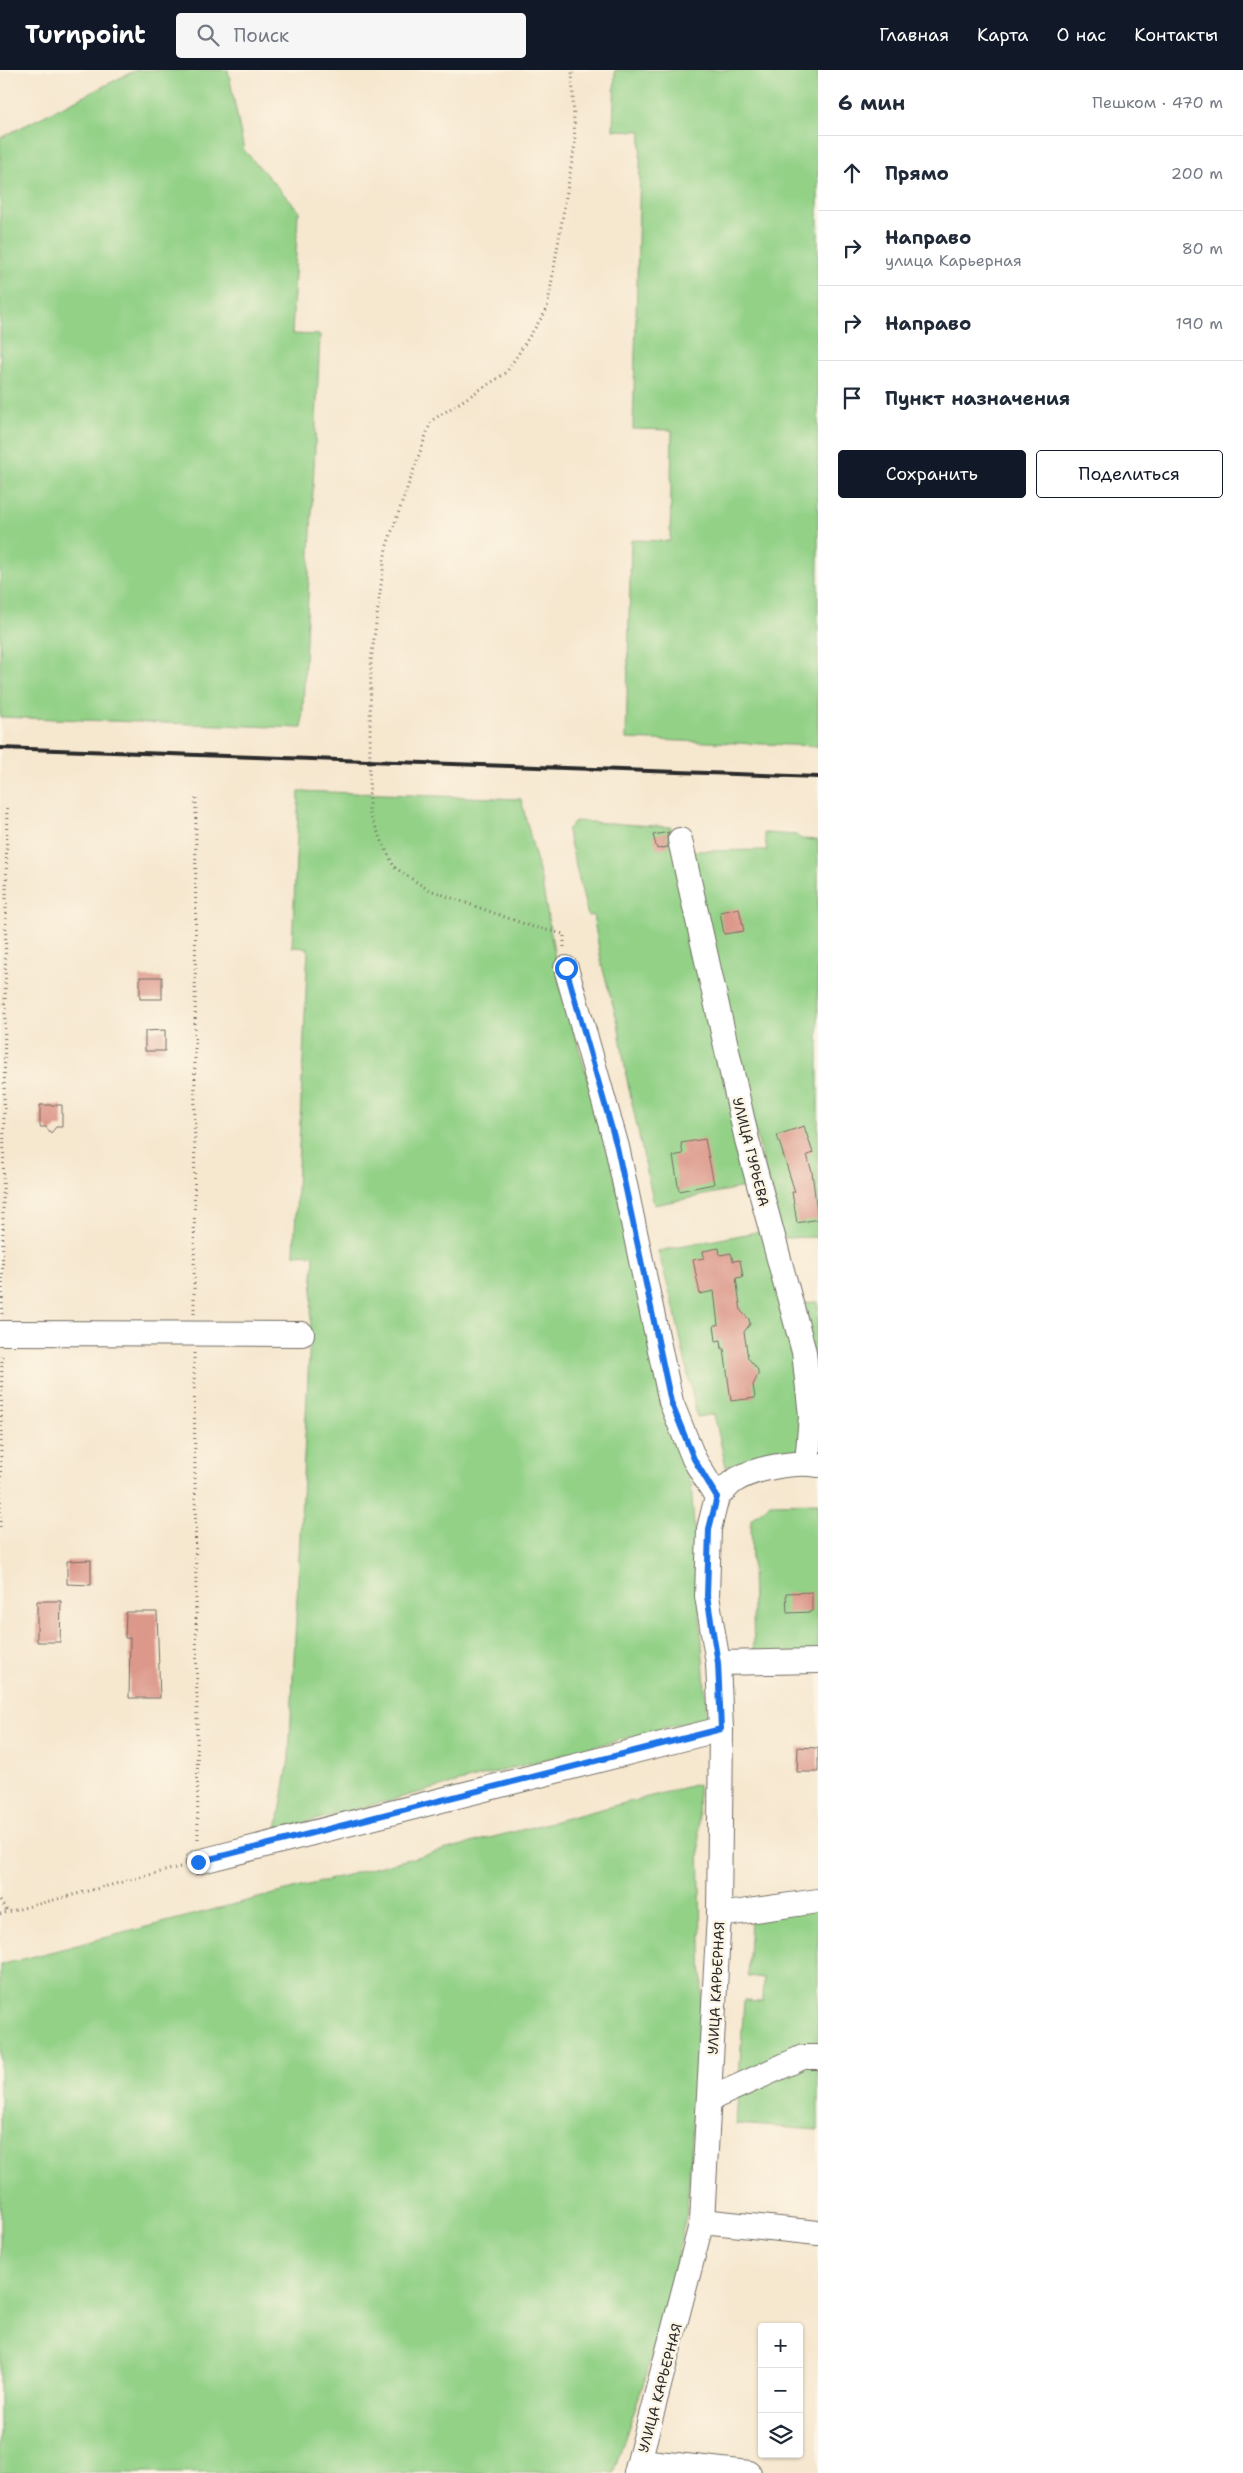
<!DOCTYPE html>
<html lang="ru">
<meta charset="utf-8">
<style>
body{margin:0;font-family:"Shantell Sans",sans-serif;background:#f6f6f7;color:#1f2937}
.controls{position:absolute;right:15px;bottom:15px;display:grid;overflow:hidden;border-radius:5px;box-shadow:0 1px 4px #0004}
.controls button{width:45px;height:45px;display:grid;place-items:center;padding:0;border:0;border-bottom:1px solid #e0e1e3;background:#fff;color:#1f2937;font:25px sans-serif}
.stop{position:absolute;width:15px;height:15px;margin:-11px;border:4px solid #1a73e8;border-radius:50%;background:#fff}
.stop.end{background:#1a73e8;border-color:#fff;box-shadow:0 1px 5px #0008}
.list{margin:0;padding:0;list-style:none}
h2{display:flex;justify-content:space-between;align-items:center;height:65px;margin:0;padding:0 20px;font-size:21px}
h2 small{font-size:16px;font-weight:400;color:#747a83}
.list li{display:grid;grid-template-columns:32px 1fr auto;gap:15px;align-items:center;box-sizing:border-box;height:75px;padding:0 20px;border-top:1px solid #e0e1e3}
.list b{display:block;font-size:19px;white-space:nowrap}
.list p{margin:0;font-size:16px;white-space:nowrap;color:#747a83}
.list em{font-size:16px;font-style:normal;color:#747a83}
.actions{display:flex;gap:10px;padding:15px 20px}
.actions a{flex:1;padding:11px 0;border:1px solid #111827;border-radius:5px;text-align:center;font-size:18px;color:#111827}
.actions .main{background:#111827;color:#fff}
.icon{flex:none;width:28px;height:28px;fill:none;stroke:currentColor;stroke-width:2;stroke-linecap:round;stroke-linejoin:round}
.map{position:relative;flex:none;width:818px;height:2403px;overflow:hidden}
header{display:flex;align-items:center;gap:30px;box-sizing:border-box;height:70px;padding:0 25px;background:#111827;color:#fff}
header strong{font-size:24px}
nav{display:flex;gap:28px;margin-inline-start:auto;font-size:18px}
.search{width:350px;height:45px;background:#f6f6f7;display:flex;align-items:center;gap:12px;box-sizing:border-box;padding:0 18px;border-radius:5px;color:#747a83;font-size:19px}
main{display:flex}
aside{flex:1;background:#fff}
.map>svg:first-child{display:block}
</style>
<header>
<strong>Turnpoint</strong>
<div class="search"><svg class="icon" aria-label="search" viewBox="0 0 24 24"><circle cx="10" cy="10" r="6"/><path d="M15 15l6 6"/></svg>Поиск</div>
<nav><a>Главная</a><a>Карта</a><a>О нас</a><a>Контакты</a></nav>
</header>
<main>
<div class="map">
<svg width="818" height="2403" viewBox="0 0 818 2403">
<rect width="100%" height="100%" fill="#fcf5e5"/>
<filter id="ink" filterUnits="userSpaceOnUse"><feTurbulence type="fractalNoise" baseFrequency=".02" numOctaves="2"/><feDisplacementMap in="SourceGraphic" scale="10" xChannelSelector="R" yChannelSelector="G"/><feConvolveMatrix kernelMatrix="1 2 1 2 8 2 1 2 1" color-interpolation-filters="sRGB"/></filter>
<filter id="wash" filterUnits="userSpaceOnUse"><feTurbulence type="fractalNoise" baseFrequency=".0096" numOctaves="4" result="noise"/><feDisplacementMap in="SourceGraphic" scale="20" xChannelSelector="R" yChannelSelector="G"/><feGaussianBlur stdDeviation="1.12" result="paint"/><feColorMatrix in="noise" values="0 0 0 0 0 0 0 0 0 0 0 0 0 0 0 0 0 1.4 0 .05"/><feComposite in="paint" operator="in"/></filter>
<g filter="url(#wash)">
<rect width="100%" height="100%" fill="#f6e7cf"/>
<!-- green -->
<g fill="#93d187" stroke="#5f7e59">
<polygon points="136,0 228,0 244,80 301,143 298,143 292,264 320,265 302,658 0,647 0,68"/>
<polygon points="615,0 818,0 818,676 626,669 631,470 670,471 672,360 633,359 641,61 613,60"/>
<polygon points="299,721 521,729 542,813 560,916 608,1075 663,1339 691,1413 707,1647 277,1760 289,1689 314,1185 294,1184 308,878 292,877"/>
<polygon points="575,751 671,757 685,828 755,1115 654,1135 627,1010 618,953 602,896 593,845 588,846 567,760"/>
<polygon points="764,763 797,765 801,769 818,770 818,1167 781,1168 689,781 767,780"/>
<polygon points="767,1160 783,1217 807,1368 796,1383 726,1397 714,1344 697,1347 674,1238 658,1181"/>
<polygon points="818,1232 818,1299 811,1287 800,1233"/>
<polygon points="818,1433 818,1583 754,1587 751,1449 770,1434"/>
<polygon points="698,1714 702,1924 687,2141 672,2211 646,2306 613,2403 0,2403 0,1895"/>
<polygon points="752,1831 818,1836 818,2060 736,2054 744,1930 763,1931 764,1908 748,1906"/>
</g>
<g id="blocks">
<!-- building -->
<g fill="#dc988a">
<polygon points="669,762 667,766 668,777 657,779 653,765"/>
<polygon points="739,838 744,861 724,864 720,842"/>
<rect x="140" y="907" width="22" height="22"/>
<polygon points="165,960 165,981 145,981 145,961"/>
<polygon points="40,1035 62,1035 62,1057 56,1057 51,1063 46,1057 40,1057"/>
<polygon points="804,1056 813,1083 807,1085 812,1102 818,1149 797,1153 792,1122 795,1122 777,1065"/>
<polygon points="705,1069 714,1114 679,1121 673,1086 683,1084 681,1073"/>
<polygon points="719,1178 720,1185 731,1183 733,1191 740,1190 743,1207 736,1208 741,1241 749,1249 750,1254 744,1262 748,1288 758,1300 758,1305 753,1315 755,1328 731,1331 724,1279 722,1279 721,1270 716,1271 714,1255 718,1255 714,1221 700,1224 693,1190 704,1188 703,1181"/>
<polygon points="91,1490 91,1515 67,1514 67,1491"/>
<polygon points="812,1522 812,1542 787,1543 786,1523"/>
<polygon points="37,1531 61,1531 60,1572 37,1572"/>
<polygon points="126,1542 157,1542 160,1628 129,1628 130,1568 125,1568"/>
<polygon points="798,1677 818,1678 818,1702 797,1702"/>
</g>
</g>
</g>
<g filter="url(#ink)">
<use href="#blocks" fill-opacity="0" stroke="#726d64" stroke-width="1"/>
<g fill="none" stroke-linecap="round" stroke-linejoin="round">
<!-- minor casing -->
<g stroke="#726d64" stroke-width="26">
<g id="minor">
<polyline points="680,770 747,1070 804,1282 811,1346 807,1393"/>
<polyline points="566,898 617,1077 671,1332 694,1389 717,1427"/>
<polyline points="0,1263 302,1264"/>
<path d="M717,1427C723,1422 728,1415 734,1411C754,1398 795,1391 818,1395"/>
<polyline points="718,1593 818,1591"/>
<polyline points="198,1792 721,1659"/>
<polyline points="719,1845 818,1831"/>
<polyline points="710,2029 803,1987 818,1987"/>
<polyline points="702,2151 818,2163"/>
<polyline points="640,2391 749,2403"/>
<polyline points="636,2403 702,2151 719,1845 721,1659 718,1593 707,1526 709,1459 717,1427"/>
</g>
</g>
<!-- path -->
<g stroke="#726d64" stroke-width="3" stroke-dasharray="1 4" stroke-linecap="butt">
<polyline points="564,877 564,864 533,857 427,819 394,797 369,743 371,591 386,478 431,351 506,303 547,239 575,74 572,0"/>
<polyline points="2,1244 7,734"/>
<polyline points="194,1244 196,727"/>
<polyline points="194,1283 198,1772"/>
<polyline points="0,1457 2,1282"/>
<polyline points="0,1831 8,1842"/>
<polyline points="0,1844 180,1797"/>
</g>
<!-- minor -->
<use href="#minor" stroke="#fff" stroke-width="24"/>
<!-- rail -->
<polyline stroke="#2b2b2b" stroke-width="4" points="0,678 818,707"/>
</g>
</g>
<g fill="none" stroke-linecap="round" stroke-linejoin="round" filter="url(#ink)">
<!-- route -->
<polyline stroke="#1a73e8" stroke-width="6" points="198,1792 721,1659 718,1593 707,1526 709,1459 717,1427 694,1389 671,1332 617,1077 566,898"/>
</g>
<g text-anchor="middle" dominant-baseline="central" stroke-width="5" stroke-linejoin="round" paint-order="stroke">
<!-- street labels -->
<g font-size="14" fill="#2b2b2b" stroke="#fcf5e5">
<text transform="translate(751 1082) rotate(76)">УЛИЦА ГУРЬЕВА</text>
<text transform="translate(716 1918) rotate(-87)">УЛИЦА КАРЬЕРНАЯ</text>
<text transform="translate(660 2318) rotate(-75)">УЛИЦА КАРЬЕРНАЯ</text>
</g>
</g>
</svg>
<div class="controls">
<button>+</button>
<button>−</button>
<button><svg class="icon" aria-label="layers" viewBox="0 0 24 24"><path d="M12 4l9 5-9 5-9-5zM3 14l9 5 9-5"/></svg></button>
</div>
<div class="stop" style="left:566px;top:898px"></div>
<div class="stop end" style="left:198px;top:1792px"></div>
</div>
<aside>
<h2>6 мин<small>Пешком · 470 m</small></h2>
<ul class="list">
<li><svg class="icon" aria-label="ahead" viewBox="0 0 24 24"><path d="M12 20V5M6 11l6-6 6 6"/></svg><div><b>Прямо</b></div><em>200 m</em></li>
<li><svg class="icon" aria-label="right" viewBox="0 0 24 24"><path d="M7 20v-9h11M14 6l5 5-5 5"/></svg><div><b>Направо</b><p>улица Карьерная</p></div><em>80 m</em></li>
<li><svg class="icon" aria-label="right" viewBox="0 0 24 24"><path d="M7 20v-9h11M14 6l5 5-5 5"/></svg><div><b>Направо</b></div><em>190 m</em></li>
<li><svg class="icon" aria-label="arrive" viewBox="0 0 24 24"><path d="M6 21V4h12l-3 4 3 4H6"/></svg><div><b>Пункт назначения</b></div></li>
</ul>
<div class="actions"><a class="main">Сохранить</a><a>Поделиться</a></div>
</aside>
</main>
